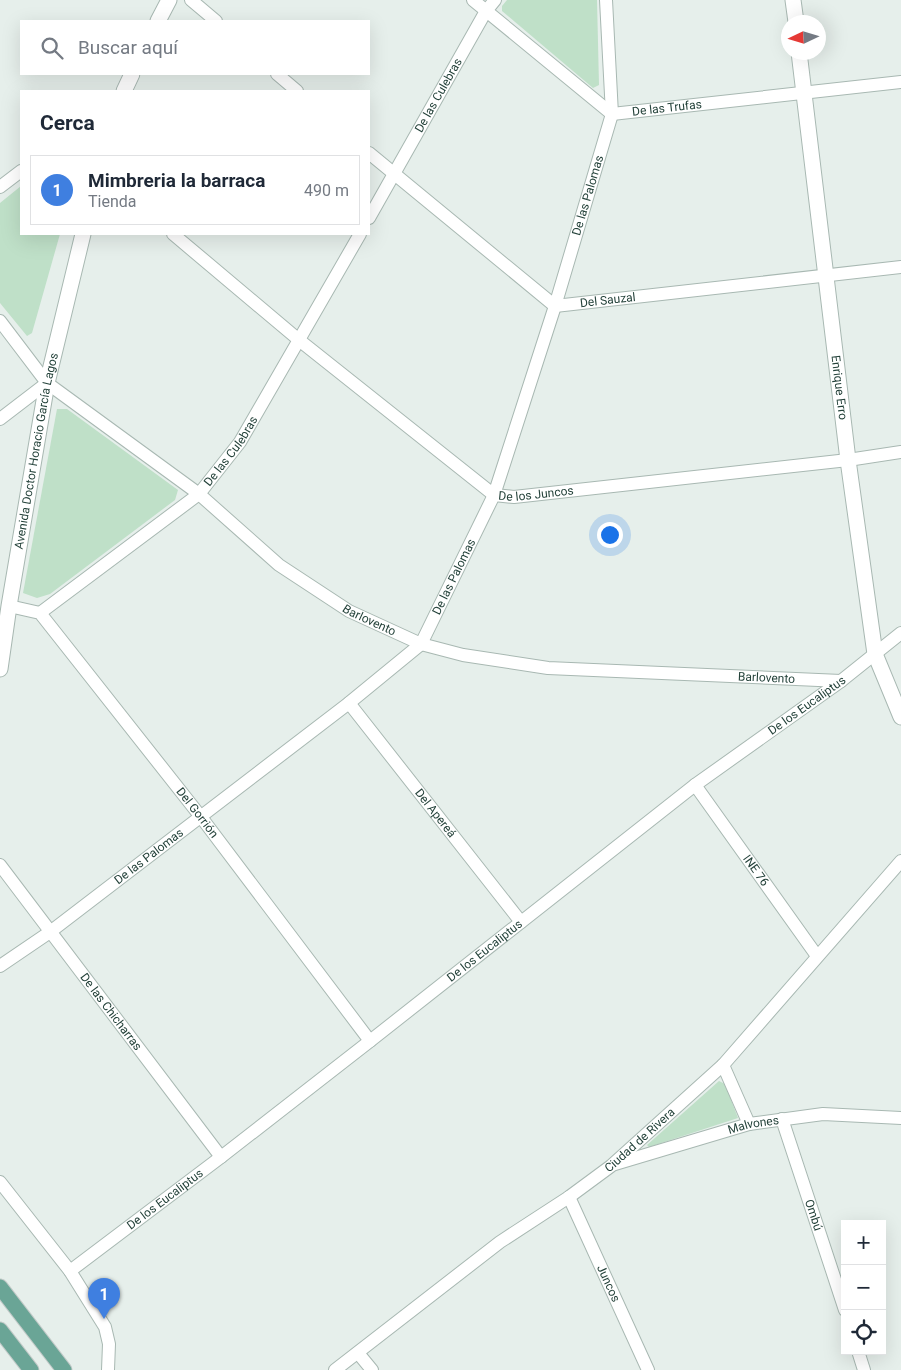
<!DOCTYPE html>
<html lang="es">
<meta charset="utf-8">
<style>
body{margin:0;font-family:Roboto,sans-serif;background:#f6f6f7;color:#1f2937}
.controls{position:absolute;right:15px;bottom:15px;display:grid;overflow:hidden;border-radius:0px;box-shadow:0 5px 20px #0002}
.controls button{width:45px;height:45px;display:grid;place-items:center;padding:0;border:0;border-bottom:1px solid #e0e1e3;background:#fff;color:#1f2937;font:25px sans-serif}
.compass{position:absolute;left:781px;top:15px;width:45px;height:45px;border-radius:50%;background:#fff;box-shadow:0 5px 20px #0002;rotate:266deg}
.you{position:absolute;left:609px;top:534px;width:18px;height:18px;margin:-12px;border:4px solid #fff;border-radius:50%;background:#1a73e8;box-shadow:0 0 0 8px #1a73e833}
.badge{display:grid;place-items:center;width:32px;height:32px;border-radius:50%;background:#7f5249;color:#fff;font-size:16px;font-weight:700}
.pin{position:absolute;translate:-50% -41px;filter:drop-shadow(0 1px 2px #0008)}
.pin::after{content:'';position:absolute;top:26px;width:18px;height:15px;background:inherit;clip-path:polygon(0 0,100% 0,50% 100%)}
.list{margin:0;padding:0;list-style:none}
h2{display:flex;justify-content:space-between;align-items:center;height:65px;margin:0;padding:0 20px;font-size:21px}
h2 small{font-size:16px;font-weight:400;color:#747a83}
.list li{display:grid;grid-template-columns:32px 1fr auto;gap:15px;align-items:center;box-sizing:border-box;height:70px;margin:0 10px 10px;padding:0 10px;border:1px solid #e0e1e3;border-radius:0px}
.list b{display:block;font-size:19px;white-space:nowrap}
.list p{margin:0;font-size:16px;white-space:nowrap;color:#747a83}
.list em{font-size:16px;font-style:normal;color:#747a83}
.icon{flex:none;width:28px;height:28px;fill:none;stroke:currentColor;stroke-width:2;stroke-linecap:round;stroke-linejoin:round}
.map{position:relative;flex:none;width:901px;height:1370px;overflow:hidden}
.search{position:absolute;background:#fff;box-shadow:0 5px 20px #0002;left:20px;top:20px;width:350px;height:55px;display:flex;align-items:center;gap:12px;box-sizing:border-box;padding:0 18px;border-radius:0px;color:#747a83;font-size:19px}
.panel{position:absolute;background:#fff;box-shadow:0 5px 20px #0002;left:20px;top:90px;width:350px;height:145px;border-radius:0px}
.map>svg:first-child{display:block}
</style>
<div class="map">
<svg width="901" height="1370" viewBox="0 0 901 1370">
<rect width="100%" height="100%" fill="#e6efeb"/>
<!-- green -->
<g fill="#bfe0c8">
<polygon points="507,0 597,0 599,85 593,88 502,11 502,6"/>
<polygon points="21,186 21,234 60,234 32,333 27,336 0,303 0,203"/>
<polygon points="57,409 67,409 178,490 175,500 50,594 37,598 23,593"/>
<polygon points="719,1081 725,1084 738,1118 649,1147 647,1145"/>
</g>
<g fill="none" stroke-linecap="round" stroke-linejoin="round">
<!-- minor casing -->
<g stroke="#a8b8b2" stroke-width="14">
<g id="minor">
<polyline points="191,0 216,21"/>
<path id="s1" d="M473,0L612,114L901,82"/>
<polyline points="277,74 297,91"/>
<path id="s2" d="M369,153L555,306L901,267"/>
<polyline points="0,187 21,171"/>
<path id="s3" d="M369,218L486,11L495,0"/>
<path id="s4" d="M173,234L299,340L494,495L514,497L848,460L901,452"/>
<path id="s5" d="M0,321L47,383L199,494L279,565L349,611L421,644L463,655L548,668L841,681"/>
<polyline points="0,419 47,383"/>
<path id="s6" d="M9,606L40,613L201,817L370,1041"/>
<path id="s7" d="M40,613L199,494L240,442L360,234"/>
<path id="s8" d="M349,703L521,922"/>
<path id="s9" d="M695,785L817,956"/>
<path id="s10" d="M0,865L221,1157"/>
<path id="s11" d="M0,966L50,932L349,703L421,644L494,495L555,306L612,114L606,0"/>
<polyline points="723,1065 749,1124"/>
<path id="s12" d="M782,1119L845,1310"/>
<path id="s13" d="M615,1164L749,1124L823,1114L901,1118"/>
<polyline points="0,1182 70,1271 105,1327 109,1344 108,1370"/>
<path id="s14" d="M569,1197L648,1370"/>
<path id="s15" d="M70,1271L221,1157L370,1041L695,785L841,681L901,633"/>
<polyline points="858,1351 864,1370"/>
<polyline points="358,1353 372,1370"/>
<path id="s16" d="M335,1370L500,1242L569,1197L611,1166L723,1065L901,861"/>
</g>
</g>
<!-- tertiary casing -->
<g stroke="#a8b8b2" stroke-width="17">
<g id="tertiary">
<polyline points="793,0 796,22"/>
<polyline points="158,21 169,0"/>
<path id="s17" d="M799,52L848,460L875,654L901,717"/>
<polyline points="124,91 132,74"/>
<path id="s18" d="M0,669L9,606L47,383L83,234"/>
</g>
</g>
<!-- primary casing -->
<g stroke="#c2cac8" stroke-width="17">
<g id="primary">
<polyline points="0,1287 64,1370"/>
<polyline points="0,1330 31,1370"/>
</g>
</g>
<!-- minor -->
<use href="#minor" stroke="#fff" stroke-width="12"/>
<!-- tertiary -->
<use href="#tertiary" stroke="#fff" stroke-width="15"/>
<!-- primary -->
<use href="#primary" stroke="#6aa596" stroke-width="15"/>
</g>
<g text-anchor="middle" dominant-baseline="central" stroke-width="4" stroke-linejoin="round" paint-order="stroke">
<!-- street labels -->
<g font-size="12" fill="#24423a" stroke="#f7fbf9">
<text stroke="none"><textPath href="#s3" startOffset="141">De las Culebras</textPath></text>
<text stroke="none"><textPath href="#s1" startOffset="235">De las Trufas</textPath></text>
<text stroke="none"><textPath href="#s11" startOffset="1010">De las Palomas</textPath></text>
<text stroke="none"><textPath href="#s2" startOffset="294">Del Sauzal</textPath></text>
<text stroke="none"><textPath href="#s17" startOffset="338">Enrique Erro</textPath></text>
<text stroke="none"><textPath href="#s18" startOffset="221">Avenida Doctor Horacio García Lagos</textPath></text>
<text stroke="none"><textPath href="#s7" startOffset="252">De las Culebras</textPath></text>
<text stroke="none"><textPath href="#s4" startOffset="456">De los Juncos</textPath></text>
<text stroke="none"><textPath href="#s11" startOffset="605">De las Palomas</textPath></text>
<text stroke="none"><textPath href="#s5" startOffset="479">Barlovento</textPath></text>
<text stroke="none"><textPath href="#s5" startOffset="884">Barlovento</textPath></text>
<text stroke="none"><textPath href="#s15" startOffset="929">De los Eucaliptus</textPath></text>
<text stroke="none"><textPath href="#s6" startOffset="286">Del Gorrión</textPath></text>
<text stroke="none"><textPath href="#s8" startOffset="140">Del Apereá</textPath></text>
<text stroke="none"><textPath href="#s11" startOffset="185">De las Palomas</textPath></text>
<text stroke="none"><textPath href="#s9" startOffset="105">INE 76</textPath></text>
<text stroke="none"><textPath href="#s15" startOffset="524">De los Eucaliptus</textPath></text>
<text stroke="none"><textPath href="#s10" startOffset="184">De las Chicharras</textPath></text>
<text stroke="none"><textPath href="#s13" startOffset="144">Malvones</textPath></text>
<text stroke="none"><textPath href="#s16" startOffset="382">Ciudad de Rivera</textPath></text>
<text stroke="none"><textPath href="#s15" startOffset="119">De los Eucaliptus</textPath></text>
<text stroke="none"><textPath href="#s12" startOffset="101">Ombú</textPath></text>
<text stroke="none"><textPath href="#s14" startOffset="95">Juncos</textPath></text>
</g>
</g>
</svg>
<div class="controls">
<button>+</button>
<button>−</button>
<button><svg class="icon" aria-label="locate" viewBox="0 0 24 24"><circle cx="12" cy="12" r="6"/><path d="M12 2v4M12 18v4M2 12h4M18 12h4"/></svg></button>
</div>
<svg class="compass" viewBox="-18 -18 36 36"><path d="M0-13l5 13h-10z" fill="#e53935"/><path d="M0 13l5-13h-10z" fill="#747a83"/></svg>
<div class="you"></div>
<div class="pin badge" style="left:104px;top:1319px;background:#3f7fe0">1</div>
<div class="search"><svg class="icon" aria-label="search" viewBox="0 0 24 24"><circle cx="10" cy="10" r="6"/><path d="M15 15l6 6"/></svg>Buscar aquí</div>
<section class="panel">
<h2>Cerca<small></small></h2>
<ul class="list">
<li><span class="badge" style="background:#3f7fe0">1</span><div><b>Mimbreria la barraca</b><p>Tienda</p></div><em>490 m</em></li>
</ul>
</section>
</div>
